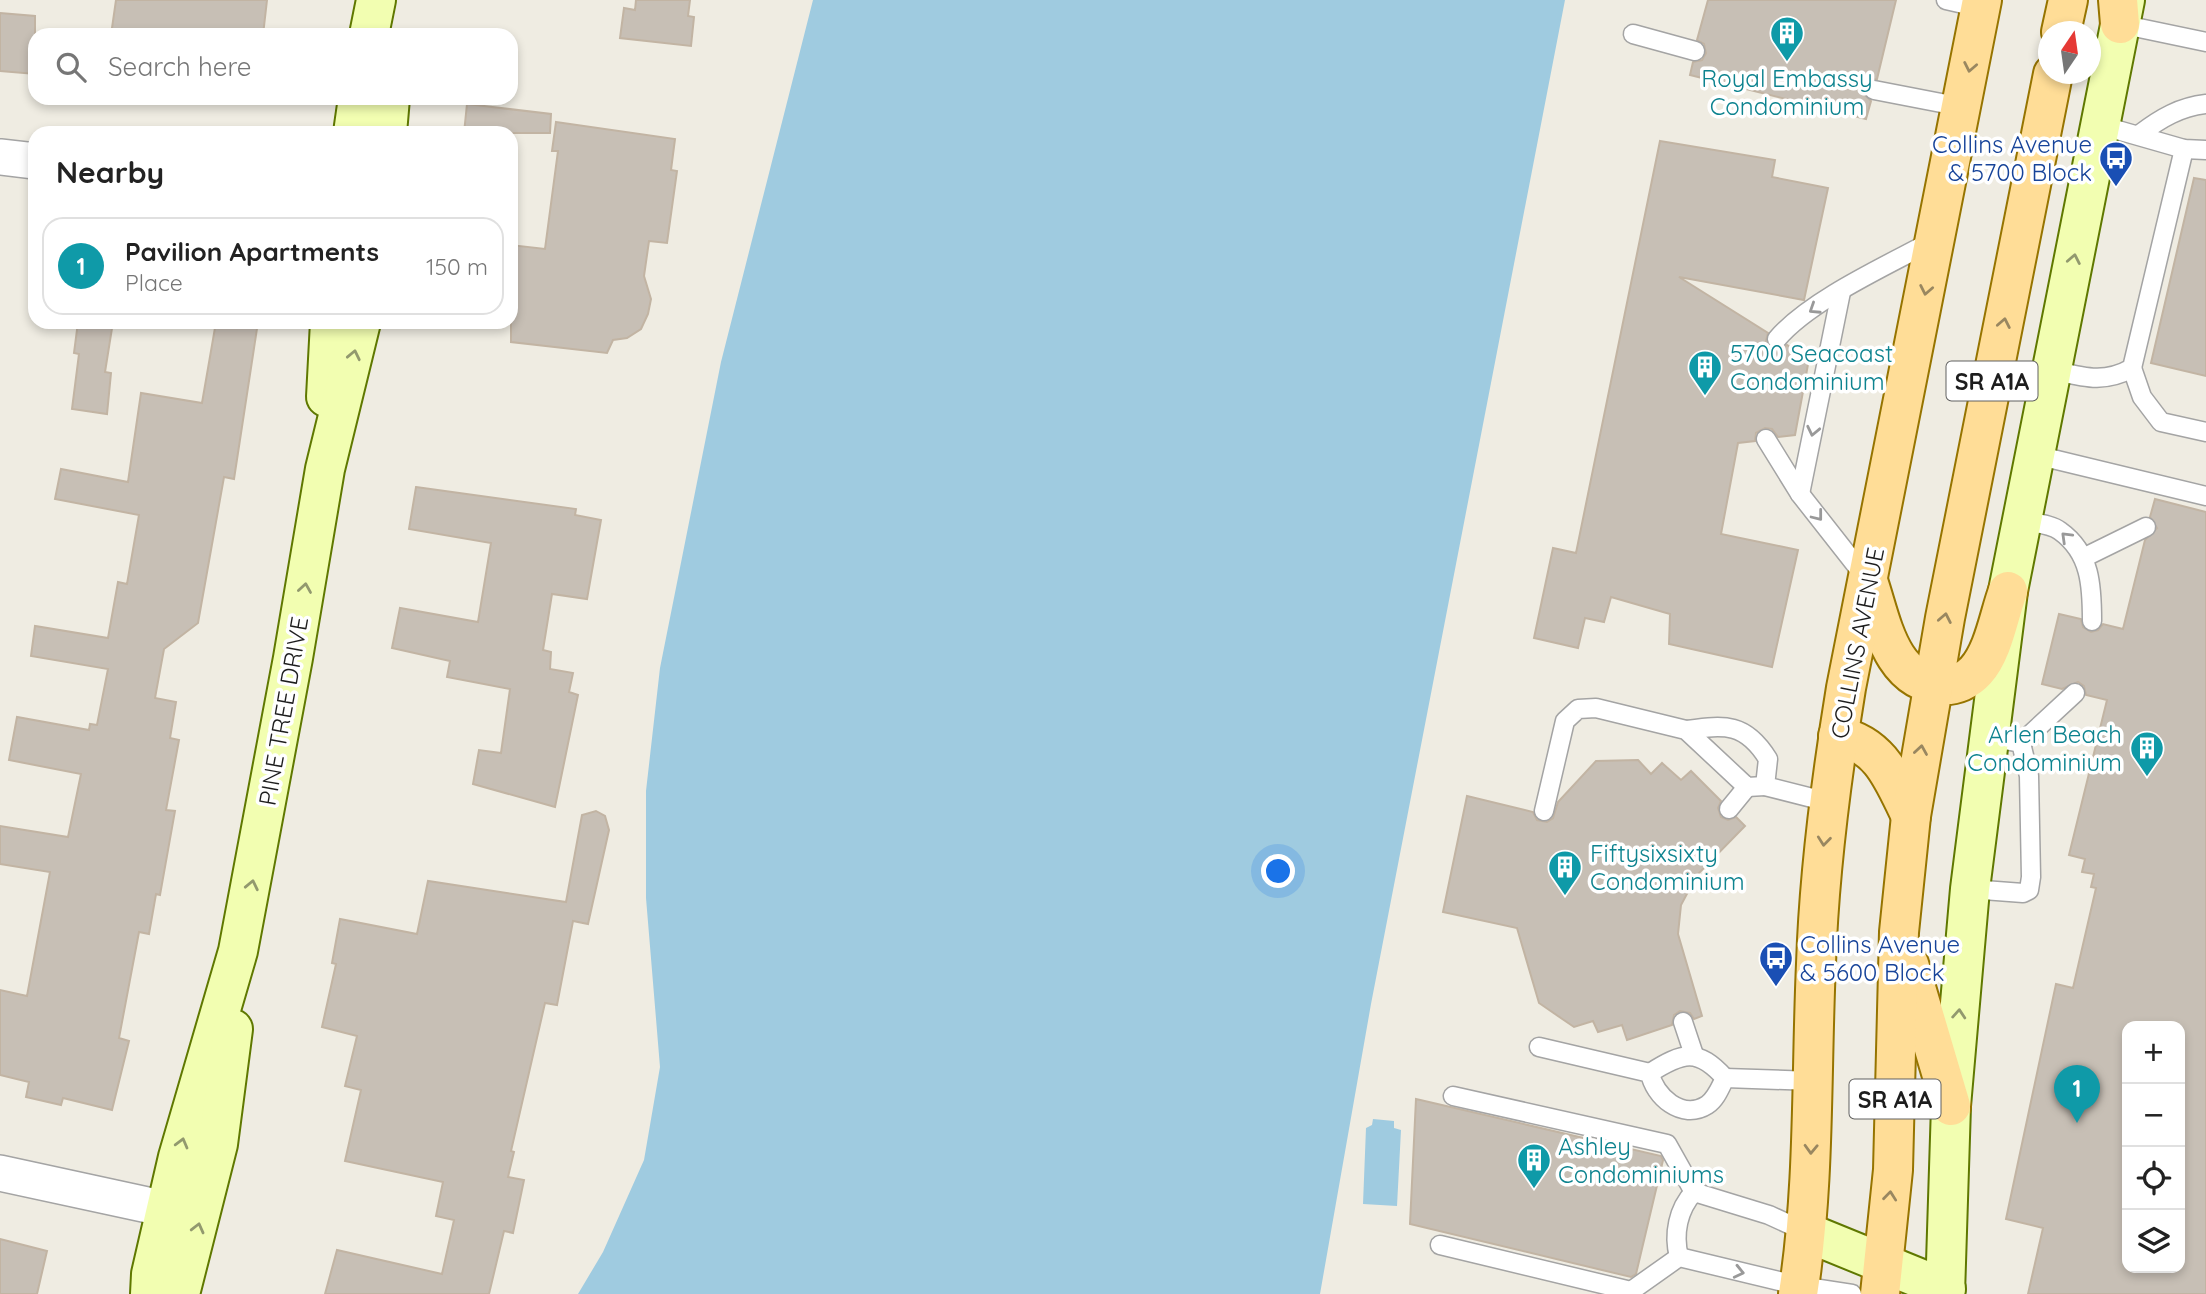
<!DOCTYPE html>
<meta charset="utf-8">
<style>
body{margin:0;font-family:Quicksand,sans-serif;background:#f6f6f6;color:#222}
.controls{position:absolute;right:21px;bottom:21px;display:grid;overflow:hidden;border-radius:14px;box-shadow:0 4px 10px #0003}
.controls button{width:63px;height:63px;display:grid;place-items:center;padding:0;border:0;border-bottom:2px solid #e0e0e0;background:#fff;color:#222;font:35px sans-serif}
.compass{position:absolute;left:2038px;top:21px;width:63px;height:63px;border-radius:50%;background:#fff;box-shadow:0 4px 10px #0003;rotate:13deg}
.you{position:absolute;left:1279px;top:872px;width:24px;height:24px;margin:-18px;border:5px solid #fff;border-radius:50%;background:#1a73e8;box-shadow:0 0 0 10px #1a73e833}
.badge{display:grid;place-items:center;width:46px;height:46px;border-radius:50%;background:#111827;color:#fff;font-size:23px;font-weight:700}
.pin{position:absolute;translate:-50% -58px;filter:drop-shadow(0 2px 4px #0008)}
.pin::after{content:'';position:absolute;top:37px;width:24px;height:21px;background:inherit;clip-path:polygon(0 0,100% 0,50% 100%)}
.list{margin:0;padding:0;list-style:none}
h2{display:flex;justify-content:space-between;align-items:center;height:91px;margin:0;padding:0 28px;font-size:30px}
h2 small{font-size:23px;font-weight:400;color:#767676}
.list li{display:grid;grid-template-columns:46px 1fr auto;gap:21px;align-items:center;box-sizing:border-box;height:98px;margin:0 14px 14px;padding:0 14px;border:2px solid #e0e0e0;border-radius:21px}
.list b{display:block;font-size:26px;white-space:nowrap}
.list p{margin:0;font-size:23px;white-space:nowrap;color:#767676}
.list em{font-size:23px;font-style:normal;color:#767676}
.icon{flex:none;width:38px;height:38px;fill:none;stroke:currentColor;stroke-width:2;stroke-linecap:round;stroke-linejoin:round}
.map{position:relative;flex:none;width:2206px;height:1294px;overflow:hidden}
.search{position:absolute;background:#fff;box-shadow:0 4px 10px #0003;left:28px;top:28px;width:490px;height:77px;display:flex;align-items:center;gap:18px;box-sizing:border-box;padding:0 24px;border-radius:21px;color:#767676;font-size:26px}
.panel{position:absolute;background:#fff;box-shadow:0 4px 10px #0003;left:28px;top:126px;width:490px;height:203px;border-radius:21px}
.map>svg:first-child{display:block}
</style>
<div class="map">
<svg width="2206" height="1294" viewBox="0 0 2206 1294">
<rect width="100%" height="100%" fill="#efece2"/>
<!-- water -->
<g fill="#9fcbe0">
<polygon points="813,0 1565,0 1371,1004 1320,1294 578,1294 603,1252 644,1160 660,1067 646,898 646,791 660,668 721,362"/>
<polygon points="1373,1119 1394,1121 1394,1128 1401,1130 1397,1206 1363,1204 1366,1128 1372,1125"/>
</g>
<!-- building -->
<g fill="#c7bfb5" stroke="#c2b4a3" stroke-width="2" fill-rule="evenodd">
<polygon points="116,0 267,0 263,35 111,35"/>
<polygon points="636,0 690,0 688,16 694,17 691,46 620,38 624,8 635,10"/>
<polygon points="1708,0 1896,0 1877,79 1870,80 1863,87 1864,94 1871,101 1866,119 1690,75 1693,62 1702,60 1706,53 1704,44 1697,40"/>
<polygon points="0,13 35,16 35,74 0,71"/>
<polygon points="467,104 551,114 550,133 464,133"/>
<polygon points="556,122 675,139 671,170 677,171 667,243 649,241 644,276 651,299 648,314 641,329 627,338 613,340 607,353 511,342 511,245 545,249 558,151 552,151"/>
<polygon points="1660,141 1775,160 1772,177 1828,188 1804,300 1679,277 1768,333 1766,341 1770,347 1779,350 1787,345 1809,359 1795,435 1778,437 1772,429 1765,428 1756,433 1755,441 1738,443 1721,534 1798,550 1772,667 1669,644 1670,614 1611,597 1604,622 1585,618 1578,648 1534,638 1553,548 1576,553"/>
<polygon points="2194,178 2206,180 2206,376 2151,363"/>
<polygon points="78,322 113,322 105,372 111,373 107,414 72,409 79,354 74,353"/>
<polygon points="216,322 258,322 234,479 224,477 198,623 164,649 155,698 176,702 170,738 179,740 166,810 175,811 160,895 156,894 149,934 139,932 119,1038 129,1041 112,1110 63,1098 61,1105 26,1097 29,1082 0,1075 0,990 27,996 50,872 0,864 0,826 68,837 81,774 9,760 17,717 89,730 90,724 97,725 108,669 31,656 35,626 108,638 118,582 127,584 139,515 55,499 61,469 128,482 141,393 202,403"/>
<polygon points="416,487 576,509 575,515 601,520 587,599 552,594 543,650 551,652 550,669 573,673 569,692 578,695 555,807 473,784 479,750 501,753 510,689 447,677 450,661 392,648 400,608 478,622 491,543 409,529"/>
<path d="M2155,499L2206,512V1294H2028L2043,1228L2006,1219L2056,984L2073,988L2096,888L2091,887L2094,874L2082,872L2085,859L2069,855L2107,700L2086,695L2084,686L2078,682L2062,689L2042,684L2059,614L2081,619L2083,627L2091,632L2098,630L2103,624L2123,629L2145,540L2157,528L2150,517ZM2127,1026H2180V1268H2127Z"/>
<polygon points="1638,760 1651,774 1662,763 1681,780 1691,771 1721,801 1718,808 1721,817 1728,820 1736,817 1745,826 1697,875 1681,905 1678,934 1702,1016 1694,1019 1690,1013 1680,1011 1674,1015 1672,1025 1627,1040 1622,1025 1598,1032 1593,1021 1574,1027 1539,1003 1517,928 1443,912 1467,796 1533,812 1537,820 1547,822 1553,818 1558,802 1596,761"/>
<polygon points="596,811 605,816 609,830 588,924 573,921 557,1005 545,1003 511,1151 514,1152 508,1177 524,1180 513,1233 504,1231 489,1294 325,1294 337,1250 442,1274 454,1220 436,1216 443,1182 345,1161 361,1090 345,1086 357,1036 322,1027 336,964 332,963 340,919 417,934 428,881 566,902 582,815"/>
<polygon points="1416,1099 1661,1156 1663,1160 1636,1274 1631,1277 1410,1224"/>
<polygon points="0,1239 47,1251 37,1294 0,1294"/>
</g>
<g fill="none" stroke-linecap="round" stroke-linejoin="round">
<!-- lane casing -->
<g stroke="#a4a4a4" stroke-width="21">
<g id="lane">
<polyline points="1946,0 1981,8"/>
<polyline points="2120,24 2206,42"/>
<polyline points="1633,34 1695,51"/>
<polyline points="1874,90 1962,107"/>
<polyline points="2100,125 2184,149 2206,150"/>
<path d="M2140,134C2161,118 2180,107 2206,104"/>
<path d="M1777,339C1810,300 1888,265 1934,240"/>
<polyline points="2132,368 2142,397 2161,422 2206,432"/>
<path d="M2053,370C2083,377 2104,384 2132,368L2184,149"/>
<polyline points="1766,439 1800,494 1866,578"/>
<polyline points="2036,455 2206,496"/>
<polyline points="1800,494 1841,292"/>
<path d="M2022,520C2033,523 2051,524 2060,531C2091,553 2092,587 2092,621"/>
<polyline points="2085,557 2146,527"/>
<path d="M1686,730C1725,725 1745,722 1768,759L1765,786L1828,802"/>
<polyline points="2021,743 2075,693"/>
<polyline points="1729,809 1747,787"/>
<polyline points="1544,811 1565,721 1578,709 1596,708 1686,730 1747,787 1765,786"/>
<polyline points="1970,889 2023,893 2029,890 2031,877 2029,776 2021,743 1988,737"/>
<polyline points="1683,1022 1694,1055"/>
<path d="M1539,1047L1650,1073C1654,1096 1682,1121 1707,1105C1716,1099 1720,1088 1725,1078L1813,1081"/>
<path d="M1650,1073C1683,1052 1698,1048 1725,1078"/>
<polyline points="1453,1096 1667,1144 1694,1192 1769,1215 1806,1232"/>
<polyline points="1440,1245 1631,1291 1679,1257 1800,1286 1852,1294"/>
<path d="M1679,1257C1673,1234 1678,1209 1694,1192"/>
</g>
</g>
<!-- street casing -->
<g stroke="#a4a4a4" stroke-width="38">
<g id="street">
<polyline points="0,157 35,161"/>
<polyline points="0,1173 166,1209"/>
</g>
</g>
<!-- secondary casing -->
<g stroke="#5f7800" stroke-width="42">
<g id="secondary">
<polyline points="369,35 376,0"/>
<polyline points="353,133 358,98"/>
<polyline points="387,133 390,98"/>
<polyline points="326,397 330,322"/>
<polyline points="1806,1232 1946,1289"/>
<polyline points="150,1294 151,1274 178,1157 238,951 293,658 325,469 361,322"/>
<polyline points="180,1294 218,1144 233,1029"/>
<polyline points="1945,1294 1951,1106 1970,889 2008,591 2125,0"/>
</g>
</g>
<!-- primary casing -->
<g stroke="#967400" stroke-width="42">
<g id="primary">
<polyline points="2118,0 2120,24"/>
<polyline points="2061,32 2068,0"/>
<path d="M1869,584C1882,623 1891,683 1943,685C1955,686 1968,680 1976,671C1994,651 1999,615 2008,591"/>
<path d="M1838,736C1882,745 1893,780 1911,816"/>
<polyline points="1909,964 1951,1106"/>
<path d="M1798,1294C1815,1185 1811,1074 1816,964C1819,871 1831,780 1846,688L1982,0"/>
<polyline points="1880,1294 1893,1170 1899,932 1911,816 1945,618 2053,74"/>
</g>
</g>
<!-- lane -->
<use href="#lane" stroke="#fff" stroke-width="18"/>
<!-- street -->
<use href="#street" stroke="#fff" stroke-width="35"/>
<!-- secondary -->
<use href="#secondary" stroke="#f2feb1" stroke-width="38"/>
<!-- primary -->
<use href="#primary" stroke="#ffdd97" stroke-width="38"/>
</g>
<!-- one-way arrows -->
<defs><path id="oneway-chevron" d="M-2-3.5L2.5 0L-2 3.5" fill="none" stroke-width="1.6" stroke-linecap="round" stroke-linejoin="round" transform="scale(1.75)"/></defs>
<g stroke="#998760">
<use href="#oneway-chevron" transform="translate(1970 67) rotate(101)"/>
<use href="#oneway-chevron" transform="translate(1926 290) rotate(101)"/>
<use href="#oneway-chevron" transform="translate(2004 323) rotate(-79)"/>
<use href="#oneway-chevron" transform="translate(1945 618) rotate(-79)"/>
<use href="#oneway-chevron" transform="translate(1921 750) rotate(-81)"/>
<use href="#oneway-chevron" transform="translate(1824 841) rotate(96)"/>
<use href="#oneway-chevron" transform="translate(1811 1149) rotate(92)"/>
<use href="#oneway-chevron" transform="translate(1890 1196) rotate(-84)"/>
</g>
<g stroke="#92996e">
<use href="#oneway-chevron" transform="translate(2074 259) rotate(-79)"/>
<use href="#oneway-chevron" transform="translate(354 355) rotate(-78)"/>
<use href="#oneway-chevron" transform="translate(305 588) rotate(-81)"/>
<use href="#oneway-chevron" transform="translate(252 885) rotate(-78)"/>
<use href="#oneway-chevron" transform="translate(1959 1014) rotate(-86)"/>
<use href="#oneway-chevron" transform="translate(182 1143) rotate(-75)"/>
<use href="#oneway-chevron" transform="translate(198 1228) rotate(-76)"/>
</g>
<g stroke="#999">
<use href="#oneway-chevron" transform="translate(1814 309) rotate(147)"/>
<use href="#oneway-chevron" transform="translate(1813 431) rotate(102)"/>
<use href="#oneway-chevron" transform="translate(1818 516) rotate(52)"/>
<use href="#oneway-chevron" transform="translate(2066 537) rotate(-136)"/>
<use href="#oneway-chevron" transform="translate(1739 1272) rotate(13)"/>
</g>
<!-- icons -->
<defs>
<g id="building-pin" transform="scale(1.75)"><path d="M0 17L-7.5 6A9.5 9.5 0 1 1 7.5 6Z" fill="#0f9aa8" stroke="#fff"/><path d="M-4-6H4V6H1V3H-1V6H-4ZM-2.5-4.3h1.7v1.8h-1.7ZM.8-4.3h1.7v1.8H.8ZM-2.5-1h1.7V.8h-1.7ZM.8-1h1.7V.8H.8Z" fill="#fff"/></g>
<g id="bus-pin" transform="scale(1.75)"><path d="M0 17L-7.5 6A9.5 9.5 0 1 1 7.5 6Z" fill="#1a4fb4" stroke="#fff"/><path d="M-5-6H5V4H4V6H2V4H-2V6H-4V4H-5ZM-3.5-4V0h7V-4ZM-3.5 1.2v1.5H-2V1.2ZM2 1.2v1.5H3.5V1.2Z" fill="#fff"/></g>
</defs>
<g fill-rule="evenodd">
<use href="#building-pin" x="1787" y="33"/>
<use href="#bus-pin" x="2116" y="158"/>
<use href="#building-pin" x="1705" y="367"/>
<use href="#building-pin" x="2147" y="748"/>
<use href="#building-pin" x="1565" y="867"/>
<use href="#bus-pin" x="1776" y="958"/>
<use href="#building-pin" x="1534" y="1160"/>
</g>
<g text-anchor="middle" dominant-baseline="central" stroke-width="7" stroke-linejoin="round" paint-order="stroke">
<!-- shield labels -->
<g fill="#fff" stroke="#616161" stroke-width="2">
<rect x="1946.5" y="361.5" width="91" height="39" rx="5"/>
<rect x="1849.5" y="1079.5" width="91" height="39" rx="5"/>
</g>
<g font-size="23" font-weight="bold" fill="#1d1d1d">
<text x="1992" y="381">SR A1A</text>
<text x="1895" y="1099">SR A1A</text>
</g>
<!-- culture labels -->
<g font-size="24" fill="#0d838f" stroke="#fff" text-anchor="start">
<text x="1787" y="78" text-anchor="middle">Royal Embassy<tspan x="1787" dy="28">Condominium</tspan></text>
<text x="1730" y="353">5700 Seacoast<tspan x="1730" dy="28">Condominium</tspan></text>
<text x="2122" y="734" text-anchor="end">Arlen Beach<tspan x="2122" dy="28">Condominium</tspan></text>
<text x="1590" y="853">Fiftysixsixty<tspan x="1590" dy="28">Condominium</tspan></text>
<text x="1558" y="1146">Ashley<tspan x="1558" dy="28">Condominiums</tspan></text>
</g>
<!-- transit labels -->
<g font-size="24" fill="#164399" stroke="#fff" text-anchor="end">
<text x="2092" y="144">Collins Avenue<tspan x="2092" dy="28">&amp; 5700 Block</tspan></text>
<text x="1800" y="944" text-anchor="start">Collins Avenue<tspan x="1800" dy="28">&amp; 5600 Block</tspan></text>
</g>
<!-- street labels -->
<g font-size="24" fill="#1d1d1d" stroke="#fff">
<text transform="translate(1857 643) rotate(-79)">COLLINS AVENUE</text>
<text transform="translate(283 711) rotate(-80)">PINE TREE DRIVE</text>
</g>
</g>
</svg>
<div class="controls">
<button>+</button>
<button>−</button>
<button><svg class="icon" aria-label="locate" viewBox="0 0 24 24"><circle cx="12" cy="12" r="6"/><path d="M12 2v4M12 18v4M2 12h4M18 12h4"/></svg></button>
<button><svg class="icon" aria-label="layers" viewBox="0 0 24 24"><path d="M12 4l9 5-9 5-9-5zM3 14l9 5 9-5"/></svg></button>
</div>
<svg class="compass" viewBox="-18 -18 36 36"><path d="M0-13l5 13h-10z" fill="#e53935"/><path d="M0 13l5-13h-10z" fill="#767676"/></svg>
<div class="you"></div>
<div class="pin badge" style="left:2077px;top:1123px;background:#0f9aa8">1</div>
<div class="search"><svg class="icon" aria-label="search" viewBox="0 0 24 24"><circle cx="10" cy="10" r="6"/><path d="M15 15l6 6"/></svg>Search here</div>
<section class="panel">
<h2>Nearby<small></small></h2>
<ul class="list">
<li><span class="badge" style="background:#0f9aa8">1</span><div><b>Pavilion Apartments</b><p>Place</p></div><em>150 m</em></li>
</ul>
</section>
</div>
